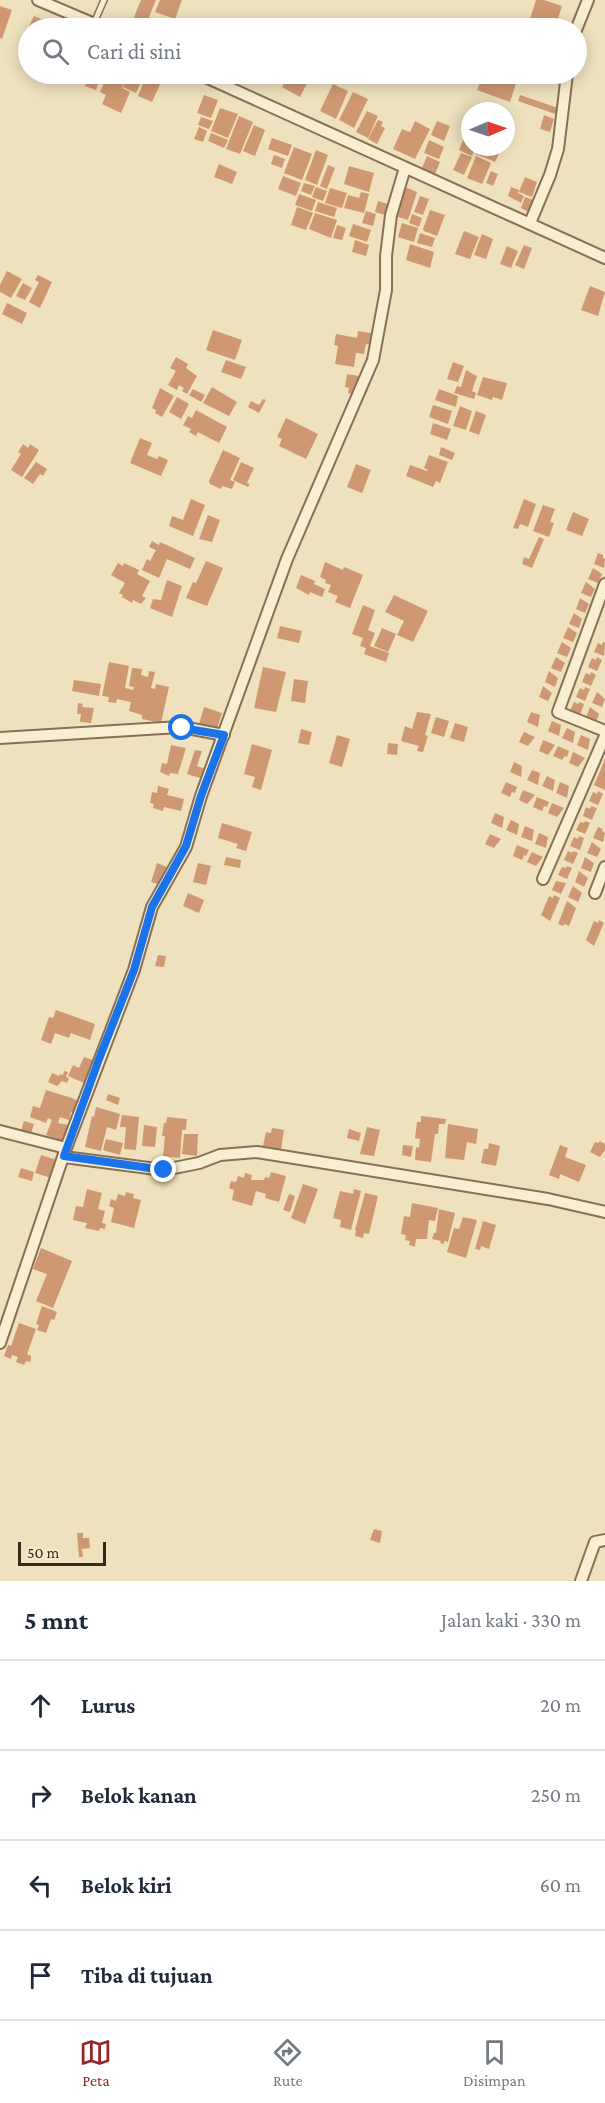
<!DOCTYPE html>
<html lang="id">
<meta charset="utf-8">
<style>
body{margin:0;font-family:"Crimson Pro",serif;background:#f6f6f7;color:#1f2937}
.compass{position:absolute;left:461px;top:102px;width:54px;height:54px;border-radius:50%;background:#fff;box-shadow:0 3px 15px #0003;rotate:88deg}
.scale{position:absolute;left:18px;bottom:15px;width:88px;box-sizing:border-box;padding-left:6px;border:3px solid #36291b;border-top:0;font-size:16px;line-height:21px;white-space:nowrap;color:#36291b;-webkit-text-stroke:4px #f6ebcd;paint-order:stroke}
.stop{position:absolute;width:18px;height:18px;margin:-14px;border:4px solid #1a73e8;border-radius:50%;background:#fff}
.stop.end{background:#1a73e8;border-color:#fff;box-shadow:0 2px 6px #0008}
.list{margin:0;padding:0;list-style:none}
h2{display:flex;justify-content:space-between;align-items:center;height:78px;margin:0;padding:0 24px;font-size:26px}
h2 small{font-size:20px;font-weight:400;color:#747a83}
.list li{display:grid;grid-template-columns:39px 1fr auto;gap:18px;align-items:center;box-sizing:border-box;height:90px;padding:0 24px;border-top:2px solid #e0e1e3}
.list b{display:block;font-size:22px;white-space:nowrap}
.list em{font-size:20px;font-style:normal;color:#747a83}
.icon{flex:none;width:33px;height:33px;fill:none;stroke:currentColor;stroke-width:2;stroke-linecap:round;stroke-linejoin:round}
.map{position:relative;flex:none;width:605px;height:1581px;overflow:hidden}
.search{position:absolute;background:#fff;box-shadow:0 3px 15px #0003;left:18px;right:18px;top:18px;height:66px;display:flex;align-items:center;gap:15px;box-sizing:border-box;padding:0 21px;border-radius:33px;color:#747a83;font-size:22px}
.sheet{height:438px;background:#fff}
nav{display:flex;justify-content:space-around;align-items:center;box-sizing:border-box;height:84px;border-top:2px solid #e0e1e3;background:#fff;font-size:16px;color:#747a83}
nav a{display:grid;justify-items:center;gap:3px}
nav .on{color:#982524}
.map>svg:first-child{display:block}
</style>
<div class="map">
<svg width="605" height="1581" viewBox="0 0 605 1581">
<rect width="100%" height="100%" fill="#efe1bd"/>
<!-- building -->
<g fill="#ce9972">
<polygon points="141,0 156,0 145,27 132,22"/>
<polygon points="160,0 182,0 175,19 155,12"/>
<polygon points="536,0 544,0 562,6 555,28 530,19"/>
<polygon points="0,6 12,10 2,39 0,38"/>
<polygon points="34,16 45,21 42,28 28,28"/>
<polygon points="79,74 101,74 96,90 85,86 88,77"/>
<polygon points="108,74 128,74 122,88 130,92 121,113 102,104 106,95 100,92"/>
<polygon points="129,74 145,74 136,93 123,87"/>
<polygon points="147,74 162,80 152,102 138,96"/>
<polygon points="272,74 287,74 282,84 269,79"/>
<polygon points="289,74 312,74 300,97 282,87"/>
<polygon points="483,74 519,74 510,102 477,90"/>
<polygon points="333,84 348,91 336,119 320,111"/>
<polygon points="353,92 368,99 354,128 339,120"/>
<polygon points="204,95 218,100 211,118 197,113"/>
<polygon points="520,95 558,108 555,114 518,101"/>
<polygon points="220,108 238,114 228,138 211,131"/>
<polygon points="367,111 378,116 368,138 356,132"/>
<polygon points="544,115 554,119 550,132 540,129"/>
<polygon points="239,116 253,122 240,154 226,149"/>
<polygon points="201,117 213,121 209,129 198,125"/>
<polygon points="378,120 383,122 381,126 385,128 377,144 368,139"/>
<polygon points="415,121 430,129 415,159 393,149 402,129 410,132"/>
<polygon points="437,121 450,126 444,141 431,135"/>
<polygon points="254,125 265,130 255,156 243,151"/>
<polygon points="199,127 207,131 203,142 194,139"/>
<polygon points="211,133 228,140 224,148 208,141"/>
<polygon points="272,138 292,145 288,156 268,149"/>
<polygon points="464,138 470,141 470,147 475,147 472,156 459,150"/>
<polygon points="429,140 444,147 439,159 424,153"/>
<polygon points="294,147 312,154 302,180 284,173"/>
<polygon points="479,147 500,147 501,148 495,162 476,154"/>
<polygon points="316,150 328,155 317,185 305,180"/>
<polygon points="461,153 472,157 464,175 453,170"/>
<polygon points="274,155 285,159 282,168 271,164"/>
<polygon points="427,156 440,162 435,174 422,168"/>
<polygon points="476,156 491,163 482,184 467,178"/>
<polygon points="219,164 237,172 232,184 214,177"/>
<polygon points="328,165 335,168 327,189 320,186"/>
<polygon points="349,166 374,173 369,192 344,184"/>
<polygon points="491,171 498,174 493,186 486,183"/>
<polygon points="283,176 301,183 296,196 278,189"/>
<polygon points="525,177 537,182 532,197 519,192"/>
<polygon points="304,183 315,186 311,195 301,191"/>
<polygon points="316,187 327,191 323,201 312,197"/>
<polygon points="405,187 417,192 408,220 395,216"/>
<polygon points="511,187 519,190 518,193 524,196 521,203 508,196"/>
<polygon points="330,188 347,193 342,208 325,203"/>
<polygon points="361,192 369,194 364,213 344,208 348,195 359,198"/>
<polygon points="299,194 316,200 312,211 295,205"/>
<polygon points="420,196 429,199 423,215 414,212"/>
<polygon points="525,197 533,200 528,212 521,208"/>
<polygon points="378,201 388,204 385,215 375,212"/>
<polygon points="318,202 337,208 334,217 315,211"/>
<polygon points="297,207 313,213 306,230 291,225"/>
<polygon points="430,210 445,215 437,236 424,231 423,229"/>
<polygon points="366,211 376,214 373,226 362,223"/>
<polygon points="315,213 337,220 331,238 309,229"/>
<polygon points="412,214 422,218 419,227 409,223"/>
<polygon points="402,223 418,228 414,242 398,237"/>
<polygon points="353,224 371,230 367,242 349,236"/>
<polygon points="337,225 346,228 342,240 333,238"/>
<polygon points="464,231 479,237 470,259 455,254"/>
<polygon points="420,233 435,238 432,247 417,243"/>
<polygon points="482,234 493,239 486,259 474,255"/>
<polygon points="355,240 369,245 366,256 352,252"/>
<polygon points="410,244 434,252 430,268 406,260"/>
<polygon points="524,245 532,248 524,269 515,265"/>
<polygon points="507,246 518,251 511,268 500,264"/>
<polygon points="7,271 22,279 11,298 0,292 0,285"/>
<polygon points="38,275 52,282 40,308 29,302 39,282 35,280"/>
<polygon points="23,283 32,288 25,300 16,296"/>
<polygon points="590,286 605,292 598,316 581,310"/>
<polygon points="7,303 27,313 22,324 2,314"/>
<polygon points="213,330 242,340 235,360 206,350"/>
<polygon points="358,331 376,334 374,345 366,344 364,354 356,353 354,367 335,364 338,346 334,345 336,334 357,338"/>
<polygon points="176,357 188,364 186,368 197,376 187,394 182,391 184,388 179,385 177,390 168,385 176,371 170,368"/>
<polygon points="226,360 246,367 241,379 221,372"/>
<polygon points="453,362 464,366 458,382 447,379"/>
<polygon points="466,370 477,376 472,391 476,393 474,399 454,393 457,386 461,387"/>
<polygon points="347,374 359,376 356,395 348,393 349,388 345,387"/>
<polygon points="483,377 507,383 502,400 493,397 492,400 477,395"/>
<polygon points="212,387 237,402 229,416 203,403"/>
<polygon points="160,388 174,396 162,417 155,413 156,410 152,408"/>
<polygon points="193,389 205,395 201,402 189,395"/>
<polygon points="439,389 458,396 456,407 435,400"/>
<polygon points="177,397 189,404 181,419 169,412"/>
<polygon points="263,399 266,400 259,413 248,407 251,401 259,405"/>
<polygon points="433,405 452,411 448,424 429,417"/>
<polygon points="460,406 472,411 466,430 453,426"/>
<polygon points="196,410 227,427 219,443 198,432 196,436 189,432 191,429 183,425 188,416 192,418"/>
<polygon points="476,411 486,415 479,435 469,431"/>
<polygon points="286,418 318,434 306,459 279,446 282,439 277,437"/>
<polygon points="433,423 451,429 447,440 430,434"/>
<polygon points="140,438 152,443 147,455 157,459 159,456 168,460 161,476 130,463"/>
<polygon points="23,444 28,448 30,444 39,450 22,477 11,470 21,454 18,452"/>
<polygon points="441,447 455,453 452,460 439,455"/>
<polygon points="223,450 240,458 230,480 235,482 232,489 222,486 221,489 210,484 209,481"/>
<polygon points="429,455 448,462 440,483 436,481 433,487 406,476 410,465 427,471 428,470 424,468"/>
<polygon points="36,462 47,469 43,476 40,474 33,484 24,478"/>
<polygon points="241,462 254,468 247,483 250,484 248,487 233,480"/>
<polygon points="356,464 371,470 362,493 347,487"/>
<polygon points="191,499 205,505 193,536 169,526 172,516 183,520"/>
<polygon points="524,499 536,504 528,527 520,524 518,529 513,528"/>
<polygon points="543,505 555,509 550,522 554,523 549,537 533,531"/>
<polygon points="573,512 589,519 582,536 566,530"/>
<polygon points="208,515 220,520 212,542 199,539"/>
<polygon points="539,537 544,539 532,568 522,564 524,557 529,559"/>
<polygon points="152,541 159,545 160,542 195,558 190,569 167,559 159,578 142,570 147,559 150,561 156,550 149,547"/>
<polygon points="598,553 603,555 603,558 605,559 604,568 594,564"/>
<polygon points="206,561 223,568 207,606 186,598 193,582 196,583"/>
<polygon points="325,562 343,570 344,567 363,575 350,608 335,602 338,596 328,592 331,585 325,583 326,580 320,577"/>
<polygon points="118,563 123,566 124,563 139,570 137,574 150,581 142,596 146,598 141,604 133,600 132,603 122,597 123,595 119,593 125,583 111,575"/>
<polygon points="593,568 602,574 598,583 588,579"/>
<polygon points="301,575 315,581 314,584 325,589 322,597 310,592 309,595 296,588"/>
<polygon points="167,580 182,586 172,617 150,608 153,599 161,600"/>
<polygon points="586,582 595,589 591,597 581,593"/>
<polygon points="394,595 428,611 413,642 397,635 404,621 385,612"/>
<polygon points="580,598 589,604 585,613 576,609"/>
<polygon points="363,605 375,610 368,630 375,633 370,646 389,653 386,662 364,654 366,648 360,646 363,638 352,634"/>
<polygon points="574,613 582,619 579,628 569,624"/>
<polygon points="280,626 302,631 299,643 277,638"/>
<polygon points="568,627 577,633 573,642 563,638"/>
<polygon points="382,628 396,634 388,652 374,646"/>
<polygon points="562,642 571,648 567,657 557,653"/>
<polygon points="603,642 605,643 604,656 594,652 598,643 602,645"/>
<polygon points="556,657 565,663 561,672 551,668"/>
<polygon points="597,657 602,660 597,671 588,667 592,658 596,660"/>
<polygon points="109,662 129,666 125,688 133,690 134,687 129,686 132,668 142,669 141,675 148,677 149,671 155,672 151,688 155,689 156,684 169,687 161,723 142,719 142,715 129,711 131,702 117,699 116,703 108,702 109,697 102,696"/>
<polygon points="263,667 286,672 276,712 254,708"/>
<polygon points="549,671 558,678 555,687 545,682"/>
<polygon points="591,672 596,675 591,686 582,682 586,673 590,675"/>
<polygon points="294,679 308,681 305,703 291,701"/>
<polygon points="74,680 101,684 99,696 72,691"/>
<polygon points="543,686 552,693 548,701 539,697"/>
<polygon points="585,687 590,689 585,701 576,697 580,688 584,690"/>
<polygon points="597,692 605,699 602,707 592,703"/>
<polygon points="574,702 578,704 579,702 584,704 580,715 570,711"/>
<polygon points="78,703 83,704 82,707 94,708 91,723 80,722 81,714 77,714"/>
<polygon points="204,707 222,713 217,729 199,724"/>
<polygon points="590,707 599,714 596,722 586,718"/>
<polygon points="417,712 431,714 425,735 428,736 423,752 417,751 419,746 401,741 405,726 412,729"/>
<polygon points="531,712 540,715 538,727 527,722"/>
<polygon points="436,717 449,721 444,737 431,733"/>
<polygon points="552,721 561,725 559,736 548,731"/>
<polygon points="455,723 468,727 464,742 450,738"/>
<polygon points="567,728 575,732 573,743 562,738"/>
<polygon points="301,729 312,732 309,745 298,743"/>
<polygon points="524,732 535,737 528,746 519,742"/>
<polygon points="337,735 350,739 342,767 329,763"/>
<polygon points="581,735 590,739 588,750 577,745"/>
<polygon points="543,740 555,745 548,755 539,751"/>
<polygon points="388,743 398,744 397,755 387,754"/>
<polygon points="252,744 272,750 261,790 252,787 255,777 244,774"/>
<polygon points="171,745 186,748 178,774 170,773 169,776 160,772 162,763 167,764"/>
<polygon points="558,746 569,751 567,757 565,756 562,760 553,756"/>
<polygon points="195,750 202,751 197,766 206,769 203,779 187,774"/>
<polygon points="573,752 585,758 578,767 569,763"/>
<polygon points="605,759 605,790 594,785"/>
<polygon points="514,762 522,766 521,777 510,772"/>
<polygon points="532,770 540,773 538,785 527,780"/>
<polygon points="547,776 555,780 553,791 542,786"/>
<polygon points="506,782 517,787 515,793 512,792 510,797 501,793"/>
<polygon points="560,782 569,786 567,798 556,793"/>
<polygon points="158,786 169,789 167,795 184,799 181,811 164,807 163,811 153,808 154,804 150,803 152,792 157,793"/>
<polygon points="523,790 535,795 527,804 519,800"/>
<polygon points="598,791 603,794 598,805 589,801 593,792 597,794"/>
<polygon points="537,797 549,802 547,807 544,806 542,811 533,807"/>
<polygon points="552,803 564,808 557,817 548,813"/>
<polygon points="591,806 597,808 592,820 583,816 586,807 590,809"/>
<polygon points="495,813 504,817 502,828 491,823"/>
<polygon points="511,820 519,824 517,835 506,830"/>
<polygon points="585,821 590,823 585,834 576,830 580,822 584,823"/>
<polygon points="222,823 252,832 246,851 236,848 238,844 218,838"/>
<polygon points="525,826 534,830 532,841 521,837"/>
<polygon points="598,827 603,829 602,831 605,833 603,842 593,838"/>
<polygon points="539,833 548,837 546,848 535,844"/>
<polygon points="490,834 501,839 494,848 485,844"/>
<polygon points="579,836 584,838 580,850 570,846 574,837 578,839"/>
<polygon points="592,842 601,849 597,857 587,853"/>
<polygon points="517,845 529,850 526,856 524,855 522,860 513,856"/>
<polygon points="568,851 572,853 573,851 578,853 573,864 564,860"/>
<polygon points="532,852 543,857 536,866 527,862"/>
<polygon points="226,857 241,860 240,868 224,865"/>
<polygon points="585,857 594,863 591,872 581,868"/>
<polygon points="157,863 167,867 165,873 168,874 161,885 151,882"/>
<polygon points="198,863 211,866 206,885 193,882"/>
<polygon points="567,866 572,868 567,879 558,875 562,867 566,868"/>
<polygon points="579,871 588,878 584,887 575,882"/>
<polygon points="556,881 566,883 561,894 552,890"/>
<polygon points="573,886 582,893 578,902 568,897"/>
<polygon points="188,893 204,900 199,913 183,906"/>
<polygon points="554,895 560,898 550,921 541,915 549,896 553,898"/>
<polygon points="567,901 576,908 569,926 564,924 563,926 558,924"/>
<polygon points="599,920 604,923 594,946 586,940 594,921 598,923"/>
<polygon points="158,955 166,956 164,967 155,966"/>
<polygon points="56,1010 95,1024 90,1040 71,1033 69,1038 55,1033 51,1044 41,1040 49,1017 53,1018"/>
<polygon points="84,1057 93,1060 84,1083 68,1076 73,1065 79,1068"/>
<polygon points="64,1071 68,1072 66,1077 69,1078 67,1083 62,1081 57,1086 48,1082 52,1073 59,1076 60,1074 63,1075"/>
<polygon points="46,1090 72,1098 82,1103 76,1114 71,1112 69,1120 60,1117 58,1123 69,1125 63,1141 46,1135 52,1120 48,1118 46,1123 30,1117 33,1106 40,1108"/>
<polygon points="108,1094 120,1098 118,1105 106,1100"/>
<polygon points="96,1107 120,1114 116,1130 107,1127 101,1151 85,1147 92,1116 94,1117"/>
<polygon points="122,1115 139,1117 136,1150 124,1149 126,1127 120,1127"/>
<polygon points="421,1116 446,1119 445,1124 439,1124 438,1134 435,1134 431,1162 415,1160 416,1147 419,1148 420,1139 415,1138 417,1122 421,1122"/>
<polygon points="167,1117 187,1119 186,1130 182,1130 180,1158 163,1156 165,1136 162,1136 164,1123 166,1123"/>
<polygon points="24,1121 34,1124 31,1134 21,1131"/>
<polygon points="448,1124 478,1129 476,1144 467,1142 464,1160 445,1158"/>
<polygon points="144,1125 157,1127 155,1147 142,1146"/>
<polygon points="367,1127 380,1130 374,1156 360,1154"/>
<polygon points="272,1128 284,1130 281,1150 263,1146 266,1132 271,1133"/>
<polygon points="349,1129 361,1133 359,1141 347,1138"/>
<polygon points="184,1134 198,1134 197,1156 182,1154"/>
<polygon points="106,1139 123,1143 120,1155 103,1150"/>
<polygon points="600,1141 605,1144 605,1150 600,1157 590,1152 595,1142 598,1143"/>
<polygon points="489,1143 500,1146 496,1166 481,1163 484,1149 488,1149"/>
<polygon points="403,1145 413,1146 411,1157 402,1155"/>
<polygon points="560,1145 568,1148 565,1157 586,1165 579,1182 560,1174 559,1179 549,1175"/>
<polygon points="41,1155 60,1161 55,1179 35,1173"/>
<polygon points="21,1168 34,1172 32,1181 18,1177"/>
<polygon points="271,1172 286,1176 279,1202 265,1198 266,1194 256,1191 252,1206 232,1200 234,1190 229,1188 231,1181 236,1182 238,1176 244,1178 245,1173 252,1175 251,1180 264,1180 265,1177 269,1178"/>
<polygon points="303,1184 318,1189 305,1224 291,1218"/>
<polygon points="87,1189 102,1193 98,1209 105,1211 102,1223 106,1224 105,1229 100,1228 99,1231 85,1228 87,1223 73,1220 76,1206 83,1207"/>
<polygon points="354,1189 361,1191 351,1230 340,1227 341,1220 333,1218 340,1191 353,1194"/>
<polygon points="126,1192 134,1194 133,1198 141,1200 134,1228 111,1222 114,1208 109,1206 111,1199 116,1201 118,1194 125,1196"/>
<polygon points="365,1193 378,1196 369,1234 364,1233 363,1238 355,1236 356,1231 355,1230"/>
<polygon points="289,1194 295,1196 290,1212 283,1210"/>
<polygon points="412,1203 438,1208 435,1221 429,1220 427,1239 416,1239 415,1247 409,1245 410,1241 405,1240 406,1235 401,1234 404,1216 410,1217"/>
<polygon points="439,1209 455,1213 448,1242 444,1241 444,1244 440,1243 441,1241 432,1239 434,1233 436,1233"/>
<polygon points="463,1217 477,1220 466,1258 447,1252 454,1228 459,1229"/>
<polygon points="483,1221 496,1225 489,1249 481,1246 480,1250 475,1249"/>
<polygon points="41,1248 72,1261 53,1308 36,1301 47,1274 33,1269"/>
<polygon points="42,1306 57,1312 54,1320 51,1319 46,1333 37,1330 39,1325 36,1324"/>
<polygon points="19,1323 36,1329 27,1354 31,1356 31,1359 30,1362 26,1361 24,1365 16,1362 18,1357 12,1355 11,1359 4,1356 8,1345 11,1346"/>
<polygon points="374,1529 382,1531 380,1543 370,1540"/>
<polygon points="77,1533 83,1533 83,1538 89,1538 90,1548 82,1549 83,1557 79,1557"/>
</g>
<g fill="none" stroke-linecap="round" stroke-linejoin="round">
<!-- lane casing -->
<g stroke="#877156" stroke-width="8">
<polyline id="lane" points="94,23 104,0"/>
</g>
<!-- street casing -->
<g stroke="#877156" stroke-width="14">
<g id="street">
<polyline points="38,0 104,28"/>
<polyline points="576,30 588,0"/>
<polyline points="199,74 605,258"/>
<polyline points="530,223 550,175 558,149 567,74"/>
<polyline points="605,584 558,712 605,731"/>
<polyline points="0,738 163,728 182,727 224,735"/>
<polyline points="543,879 605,736"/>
<polyline points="595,893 605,867"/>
<polyline points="0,1131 66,1148 134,970 152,907 186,847 201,796 287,559 373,360 386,290 386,256 391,215 405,168"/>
<polyline points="64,1157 164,1170 199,1163 220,1155 257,1152 548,1199 605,1212"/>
<polyline points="0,1343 65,1151"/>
<polyline points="581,1581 595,1542 605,1540"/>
</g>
</g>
<!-- lane -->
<use href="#lane" stroke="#faeed1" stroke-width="5"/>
<!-- street -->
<use href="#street" stroke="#faeed1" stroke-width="10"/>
</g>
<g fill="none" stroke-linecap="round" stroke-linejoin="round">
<!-- route -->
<polyline stroke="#1a73e8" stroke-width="8" points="164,1170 64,1156 99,1059 134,970 152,907 186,846 201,796 224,735 182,728"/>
</g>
</svg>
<svg class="compass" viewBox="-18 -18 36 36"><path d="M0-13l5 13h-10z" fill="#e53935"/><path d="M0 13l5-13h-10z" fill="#747a83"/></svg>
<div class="scale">50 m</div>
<div class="stop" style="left:182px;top:728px"></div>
<div class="stop end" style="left:164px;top:1170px"></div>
<div class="search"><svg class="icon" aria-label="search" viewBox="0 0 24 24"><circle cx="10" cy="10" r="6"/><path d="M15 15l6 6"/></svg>Cari di sini</div>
</div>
<section class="sheet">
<h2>5 mnt<small>Jalan kaki · 330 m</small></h2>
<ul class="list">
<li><svg class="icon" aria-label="ahead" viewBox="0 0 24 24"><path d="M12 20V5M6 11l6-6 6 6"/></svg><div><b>Lurus</b></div><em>20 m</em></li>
<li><svg class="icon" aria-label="right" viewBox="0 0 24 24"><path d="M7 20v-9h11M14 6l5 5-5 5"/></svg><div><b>Belok kanan</b></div><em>250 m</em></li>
<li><svg class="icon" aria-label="left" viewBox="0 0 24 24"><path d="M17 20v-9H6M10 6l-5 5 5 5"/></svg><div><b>Belok kiri</b></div><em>60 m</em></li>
<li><svg class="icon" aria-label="arrive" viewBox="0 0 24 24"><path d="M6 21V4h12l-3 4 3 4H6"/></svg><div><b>Tiba di tujuan</b></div></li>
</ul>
</section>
<nav>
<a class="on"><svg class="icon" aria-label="map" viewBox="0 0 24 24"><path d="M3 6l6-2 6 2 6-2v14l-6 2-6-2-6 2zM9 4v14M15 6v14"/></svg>Peta</a>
<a><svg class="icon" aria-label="directions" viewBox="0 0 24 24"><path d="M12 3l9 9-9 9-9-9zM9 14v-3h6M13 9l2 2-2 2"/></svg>Rute</a>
<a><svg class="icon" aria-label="saved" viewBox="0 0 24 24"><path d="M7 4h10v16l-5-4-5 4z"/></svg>Disimpan</a>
</nav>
